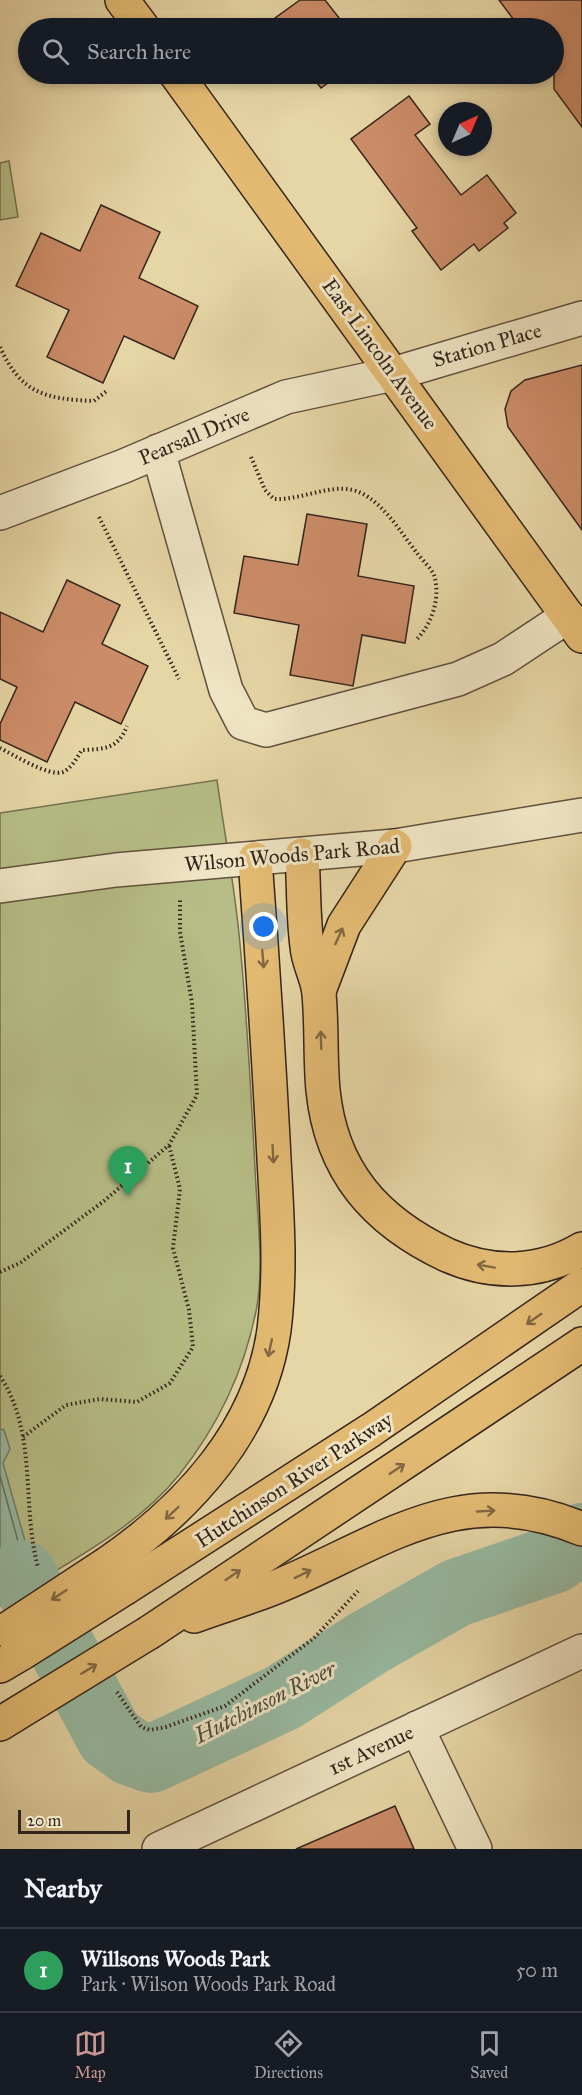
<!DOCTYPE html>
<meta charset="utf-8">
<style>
body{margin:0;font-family:"IM FELL Great Primer",serif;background:#20242c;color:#f1f3f6}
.compass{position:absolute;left:438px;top:102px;width:54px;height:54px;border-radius:50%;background:#171b24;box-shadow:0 3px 9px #0003;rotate:44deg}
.scale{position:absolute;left:18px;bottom:15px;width:112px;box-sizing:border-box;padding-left:6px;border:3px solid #33251c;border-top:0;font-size:16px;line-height:21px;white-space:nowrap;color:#33251c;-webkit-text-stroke:4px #efe4c4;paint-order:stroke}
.you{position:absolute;left:264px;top:927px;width:21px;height:21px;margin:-15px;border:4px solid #fff;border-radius:50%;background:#1a73e8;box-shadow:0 0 0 9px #1a73e833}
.badge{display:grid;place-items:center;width:39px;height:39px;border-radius:50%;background:#c59692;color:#fff;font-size:20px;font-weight:700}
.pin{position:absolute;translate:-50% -50px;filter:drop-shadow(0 2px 3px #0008)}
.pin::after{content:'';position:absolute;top:32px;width:21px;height:18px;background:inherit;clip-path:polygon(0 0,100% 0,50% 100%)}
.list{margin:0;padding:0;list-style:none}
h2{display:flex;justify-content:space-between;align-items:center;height:78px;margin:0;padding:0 24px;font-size:26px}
h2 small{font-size:20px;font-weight:400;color:#9ea1a6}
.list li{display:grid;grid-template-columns:39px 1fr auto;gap:18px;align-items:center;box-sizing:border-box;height:84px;padding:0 24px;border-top:2px solid #363941}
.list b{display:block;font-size:22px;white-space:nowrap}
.list p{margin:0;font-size:20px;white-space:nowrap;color:#9ea1a6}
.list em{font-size:20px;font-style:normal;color:#9ea1a6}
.icon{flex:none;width:33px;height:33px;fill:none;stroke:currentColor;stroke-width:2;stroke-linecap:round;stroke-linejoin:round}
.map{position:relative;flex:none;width:582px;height:1849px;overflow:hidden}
.search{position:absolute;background:#171b24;box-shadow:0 3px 9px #0003;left:18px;right:18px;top:18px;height:66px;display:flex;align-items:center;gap:15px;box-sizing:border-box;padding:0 21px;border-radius:33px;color:#9ea1a6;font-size:22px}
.sheet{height:162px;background:#171b24}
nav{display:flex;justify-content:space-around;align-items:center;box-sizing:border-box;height:84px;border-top:2px solid #363941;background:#171b24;font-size:16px;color:#9ea1a6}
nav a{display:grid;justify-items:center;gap:3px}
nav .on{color:#c59692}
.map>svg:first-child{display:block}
</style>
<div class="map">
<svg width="582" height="1849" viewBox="0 0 582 1849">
<rect width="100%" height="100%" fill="#e6d5a5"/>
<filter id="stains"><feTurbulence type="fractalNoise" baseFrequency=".00333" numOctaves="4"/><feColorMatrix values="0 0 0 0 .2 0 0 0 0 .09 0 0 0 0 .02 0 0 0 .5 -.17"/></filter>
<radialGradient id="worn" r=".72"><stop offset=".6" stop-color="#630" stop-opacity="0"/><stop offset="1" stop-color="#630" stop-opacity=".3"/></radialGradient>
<!-- green -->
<g fill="#b6bd86" stroke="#747151" stroke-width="1.5">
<polygon points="9,161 18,217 0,220 0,163"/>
<path d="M217,780C224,831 234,883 239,934C247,1012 251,1091 255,1169C257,1214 264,1262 257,1306C245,1370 219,1425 179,1475C133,1532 60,1566 0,1605V813Z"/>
</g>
<!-- water -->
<polygon fill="#97b9a1" stroke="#6f7e6c" stroke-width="1.5" points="0,1429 4,1430 10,1449 3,1463 32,1566 22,1574 0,1606 0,1574 4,1561 0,1557"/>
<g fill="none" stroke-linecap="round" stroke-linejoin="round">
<!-- shore -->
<polyline stroke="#656f5e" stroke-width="1.5" points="0,1476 24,1563 0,1595"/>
<!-- river -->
<polyline stroke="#97b9a1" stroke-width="68" points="22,1574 110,1737 131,1752 151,1759 282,1698 368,1643 456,1593 555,1559 582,1537"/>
</g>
<!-- building -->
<g fill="#cb8c68" stroke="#33251c" stroke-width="1.5">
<polygon points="300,0 325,0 347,28 277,28 271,21"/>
<polygon points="499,0 582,0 582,127 554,89 554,28 520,28"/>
<polygon points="310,74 340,74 321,88"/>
<polygon points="409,96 430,124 415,135 461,195 487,175 516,213 504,223 508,228 479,251 474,244 441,270 412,231 417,228 351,139"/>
<polygon points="101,205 160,232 139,278 198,306 174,359 124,336 103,383 47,357 69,310 16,286 41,233 80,251"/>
<polygon points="582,365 582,530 508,427 505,409 511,391 525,380"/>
<polygon points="307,514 367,524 358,576 414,586 405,643 362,635 353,686 290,675 299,625 234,613 244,556 298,565"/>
<polygon points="67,580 120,605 102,644 148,666 121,724 75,702 47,762 0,740 0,724 17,687 0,679 0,612 43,632"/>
<polygon points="395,1806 414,1849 296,1849"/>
</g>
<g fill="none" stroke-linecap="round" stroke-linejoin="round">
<!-- minor casing -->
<g stroke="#60513e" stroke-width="36">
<g id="minor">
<polyline points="158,451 226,690 243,723 266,730 458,679 503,659 568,616"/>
<polyline points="0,513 124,466 286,397 393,374 582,318"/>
<polyline points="0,886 116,870 395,846 582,815"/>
<polyline points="417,1728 475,1849"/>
<polyline points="159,1849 582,1651"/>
</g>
</g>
<!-- major casing -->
<g stroke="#33251c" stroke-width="36">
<g id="major">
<polyline points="122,0 143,28"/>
<polyline points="176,74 582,636"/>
</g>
</g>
<!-- highway casing -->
<g stroke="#33251c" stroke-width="36">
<g id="highway">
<path d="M302,855C304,886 303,916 307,946C308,963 318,978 319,994C322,1026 320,1058 323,1090C331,1171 375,1221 447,1255C492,1275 540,1274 582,1249"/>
<polyline points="319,991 344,925 395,846"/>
<path d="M108,1563C188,1508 260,1430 274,1330C282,1266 276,1203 273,1139C268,1046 262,952 255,859"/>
<polyline points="125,1588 371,1430 582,1285"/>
<path d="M194,1616C221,1606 249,1598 276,1587C383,1543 459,1477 582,1529"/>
<polyline points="150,1632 582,1344"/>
<polyline points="0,1666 22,1653"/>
<polyline points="0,1724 39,1700"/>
</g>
</g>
<!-- path -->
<g stroke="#33251c" stroke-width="4" stroke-dasharray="1.5 3" stroke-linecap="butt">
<path d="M0,347C21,394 46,399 94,401L108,390"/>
<path d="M251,457L265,490L274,499C299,500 323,487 347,489C378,492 400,532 417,553C422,560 431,568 434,575C441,597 432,624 417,639"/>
<polyline points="99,517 179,679"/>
<path d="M0,748C14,755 49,777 63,772C72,768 77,757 82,750C105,749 118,749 127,726"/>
<polyline points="0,1272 20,1263 104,1201 169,1145 197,1095 192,1003 180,932 180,899"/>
<path d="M0,1376C38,1433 21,1506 38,1567"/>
<polyline points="23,1437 66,1405 100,1399 137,1402 170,1383 193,1347 189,1310 173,1248 180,1189 169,1145"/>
<polyline points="117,1692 141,1727 150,1730 166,1727 225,1706 314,1638 358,1591"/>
</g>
<!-- minor -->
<use href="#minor" stroke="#efe4c4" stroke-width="33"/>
<!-- major -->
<use href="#major" stroke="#e3ba72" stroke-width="33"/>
<!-- highway -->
<use href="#highway" stroke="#e3ba72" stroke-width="33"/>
<!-- highway-bridge casing -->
<g stroke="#33251c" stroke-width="36" stroke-linecap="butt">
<g id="highway-bridge">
<polyline points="6,1630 108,1563"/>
<polyline points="22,1653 125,1588"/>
<polyline points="39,1700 150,1632"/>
</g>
</g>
<!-- highway-bridge -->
<use href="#highway-bridge" stroke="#e3ba72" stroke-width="33"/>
</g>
<!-- one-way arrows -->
<defs><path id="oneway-shaft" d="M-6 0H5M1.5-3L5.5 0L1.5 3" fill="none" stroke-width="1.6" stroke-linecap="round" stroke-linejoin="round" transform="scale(1.5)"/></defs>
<g stroke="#826843">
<use href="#oneway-shaft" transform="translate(339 936) rotate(-66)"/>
<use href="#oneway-shaft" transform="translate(263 959) rotate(85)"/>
<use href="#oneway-shaft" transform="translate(321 1040) rotate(-92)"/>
<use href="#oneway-shaft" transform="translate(273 1154) rotate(87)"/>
<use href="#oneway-shaft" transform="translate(486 1266) rotate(-170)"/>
<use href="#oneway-shaft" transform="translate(534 1319) rotate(145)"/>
<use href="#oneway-shaft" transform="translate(270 1348) rotate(102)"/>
<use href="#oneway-shaft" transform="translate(397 1469) rotate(-34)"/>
<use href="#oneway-shaft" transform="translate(486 1511) rotate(-3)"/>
<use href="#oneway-shaft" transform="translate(172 1513) rotate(137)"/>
<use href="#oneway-shaft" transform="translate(303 1574) rotate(-26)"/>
<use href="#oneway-shaft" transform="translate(233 1575) rotate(-34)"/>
<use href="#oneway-shaft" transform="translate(59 1595) rotate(147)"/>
<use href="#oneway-shaft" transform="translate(89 1669) rotate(-32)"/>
</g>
<g text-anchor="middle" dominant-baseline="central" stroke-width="6" stroke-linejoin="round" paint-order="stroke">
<!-- street labels -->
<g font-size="21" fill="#33251c" stroke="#efe4c4">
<text transform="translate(487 345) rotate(-16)">Station Place</text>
<text transform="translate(380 354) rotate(54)">East Lincoln Avenue</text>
<text transform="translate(194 436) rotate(-23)">Pearsall Drive</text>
<text transform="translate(292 855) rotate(-5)">Wilson Woods Park Road</text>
<text transform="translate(294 1480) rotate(-33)">Hutchinson River Parkway</text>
<text transform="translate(371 1750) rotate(-25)">1st Avenue</text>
</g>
<!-- water labels -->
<g font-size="22" font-style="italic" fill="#4c4a3d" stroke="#efe4c4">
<text transform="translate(265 1702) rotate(-27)">Hutchinson River</text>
</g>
</g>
<rect width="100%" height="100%" filter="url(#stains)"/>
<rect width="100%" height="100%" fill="url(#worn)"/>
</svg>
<svg class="compass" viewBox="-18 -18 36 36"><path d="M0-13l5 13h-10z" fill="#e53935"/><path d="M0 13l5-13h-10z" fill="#9ea1a6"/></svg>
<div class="scale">20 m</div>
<div class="you"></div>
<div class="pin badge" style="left:128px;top:1196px;background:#2e9e5b">1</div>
<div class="search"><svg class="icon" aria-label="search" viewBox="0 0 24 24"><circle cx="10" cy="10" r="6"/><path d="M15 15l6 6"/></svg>Search here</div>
</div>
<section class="sheet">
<h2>Nearby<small></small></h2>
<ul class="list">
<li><span class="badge" style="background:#2e9e5b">1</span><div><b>Willsons Woods Park</b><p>Park · Wilson Woods Park Road</p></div><em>50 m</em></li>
</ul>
</section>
<nav>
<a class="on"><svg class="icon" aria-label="map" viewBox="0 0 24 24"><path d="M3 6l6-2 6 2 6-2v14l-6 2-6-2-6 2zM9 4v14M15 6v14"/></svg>Map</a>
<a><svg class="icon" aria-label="directions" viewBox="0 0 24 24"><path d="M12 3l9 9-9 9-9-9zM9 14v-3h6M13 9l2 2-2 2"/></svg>Directions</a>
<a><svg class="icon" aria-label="saved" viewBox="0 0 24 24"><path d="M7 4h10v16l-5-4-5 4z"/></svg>Saved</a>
</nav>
